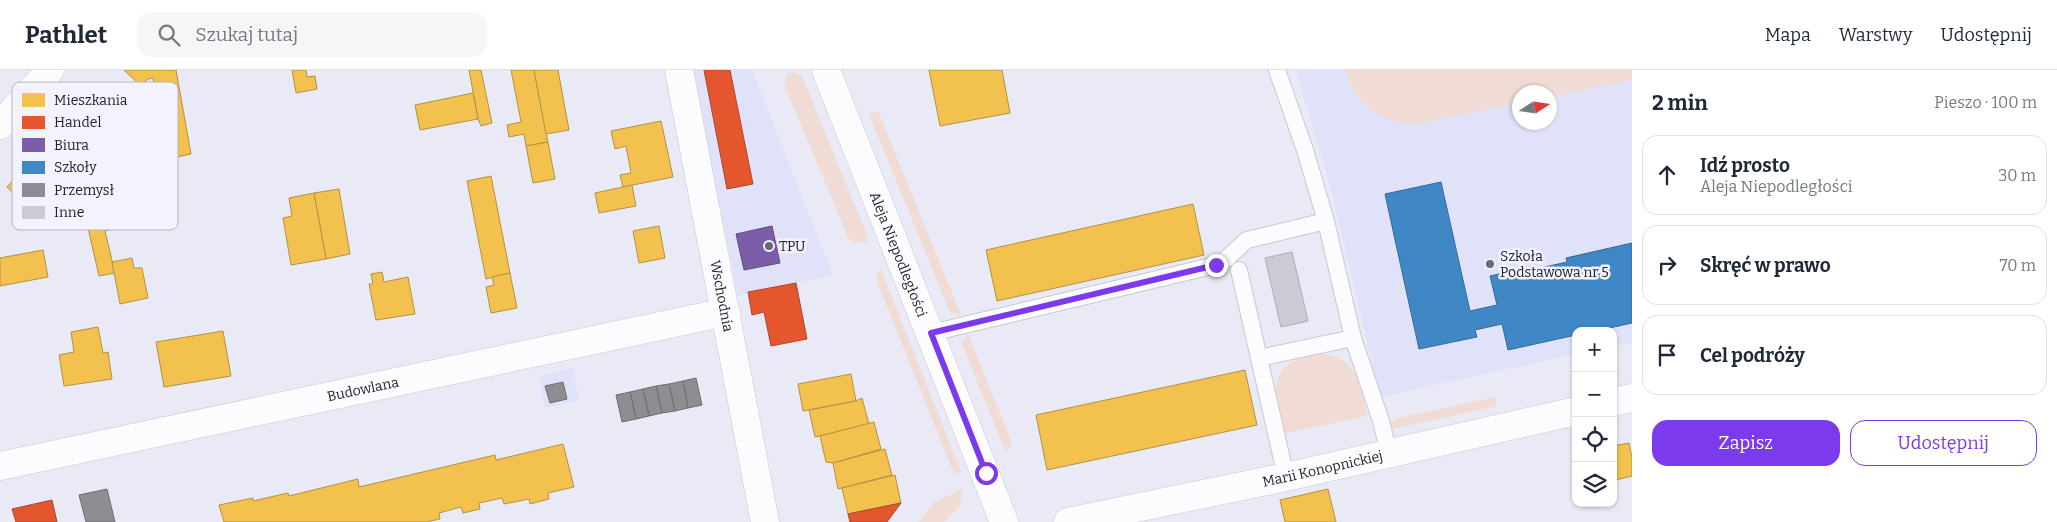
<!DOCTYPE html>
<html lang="pl">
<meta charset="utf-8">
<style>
body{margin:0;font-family:Bitter,serif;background:#f6f6f7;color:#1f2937}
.controls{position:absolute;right:15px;bottom:15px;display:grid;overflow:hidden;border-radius:10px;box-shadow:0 1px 4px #0004}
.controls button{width:45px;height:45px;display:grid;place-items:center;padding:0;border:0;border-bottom:1px solid #e0e1e3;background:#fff;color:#1f2937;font:25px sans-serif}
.compass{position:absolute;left:1512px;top:15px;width:45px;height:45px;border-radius:50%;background:#fff;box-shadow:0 1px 4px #0004;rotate:78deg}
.stop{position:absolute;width:15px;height:15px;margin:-11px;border:4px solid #7c3aed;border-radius:50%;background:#fff}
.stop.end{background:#7c3aed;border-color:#fff;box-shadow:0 1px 5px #0008}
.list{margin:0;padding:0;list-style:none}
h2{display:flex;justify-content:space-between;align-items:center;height:65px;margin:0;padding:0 20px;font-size:21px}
h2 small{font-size:16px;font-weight:400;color:#747a83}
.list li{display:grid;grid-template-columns:32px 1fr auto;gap:15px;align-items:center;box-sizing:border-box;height:80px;margin:0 10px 10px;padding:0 10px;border:1px solid #e0e1e3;border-radius:15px}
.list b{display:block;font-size:19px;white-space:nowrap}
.list p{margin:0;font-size:16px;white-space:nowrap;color:#747a83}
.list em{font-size:16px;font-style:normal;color:#747a83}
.actions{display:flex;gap:10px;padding:15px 20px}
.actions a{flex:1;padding:11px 0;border:1px solid #7c3aed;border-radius:15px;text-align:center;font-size:18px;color:#7c3aed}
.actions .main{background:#7c3aed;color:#fff}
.icon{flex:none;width:28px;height:28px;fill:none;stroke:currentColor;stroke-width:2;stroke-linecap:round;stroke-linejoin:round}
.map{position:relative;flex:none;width:1632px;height:452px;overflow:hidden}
header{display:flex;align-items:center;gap:30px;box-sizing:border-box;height:70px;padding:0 25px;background:#fff;border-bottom:1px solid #e0e1e3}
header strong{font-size:24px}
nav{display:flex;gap:28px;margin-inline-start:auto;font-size:18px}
.search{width:350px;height:45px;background:#f6f6f7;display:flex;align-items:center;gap:12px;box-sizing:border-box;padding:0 18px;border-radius:15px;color:#747a83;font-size:19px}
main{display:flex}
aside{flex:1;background:#fff}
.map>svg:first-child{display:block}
</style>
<header>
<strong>Pathlet</strong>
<div class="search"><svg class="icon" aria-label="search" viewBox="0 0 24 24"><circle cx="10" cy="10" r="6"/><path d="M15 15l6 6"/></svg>Szukaj tutaj</div>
<nav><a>Mapa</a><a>Warstwy</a><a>Udostępnij</a></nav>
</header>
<main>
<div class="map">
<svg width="1632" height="452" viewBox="0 0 1632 452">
<rect width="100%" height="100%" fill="#e9eaf5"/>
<!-- built -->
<g fill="#e0e2fa" fill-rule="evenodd">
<polygon points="692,0 752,0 833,205 738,225"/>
<path d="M1296,0H1632V273L1613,276V261H1576V284L1380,327L1333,127ZM1520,22H1550V52H1520Z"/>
<polygon points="573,298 579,331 545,338 539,306"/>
</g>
<!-- green -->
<g fill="#f0dbd5">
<polygon points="1345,0 1632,0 1632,10 1550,27 1550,22 1520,22 1519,33 1412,55 1389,50 1369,39 1354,22"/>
<polygon points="794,2 802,6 868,168 868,172 853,172 848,167 784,14 787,5"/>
<polygon points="878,41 961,245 953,243 949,240 869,44"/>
<polygon points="881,200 961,401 954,404 878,214 876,207"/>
<polygon points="968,264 1012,373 1006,383 962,274"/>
<path d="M1322,284C1358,288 1361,316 1367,346L1282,364C1274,319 1265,291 1322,284Z"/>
<polygon points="1495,327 1497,336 1393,359 1388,353 1399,348"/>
<polygon points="963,419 959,437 944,452 919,452 934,432"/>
</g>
<!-- homes -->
<g fill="#f2c14e" stroke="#b49244">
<polygon points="124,0 176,0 191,84 167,89 153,8 148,9 141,16"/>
<polygon points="292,0 306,0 307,7 315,6 317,19 296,23"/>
<polygon points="469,0 481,0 492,53 481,56 478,49"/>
<polygon points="511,0 534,0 548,72 526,76 524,64 509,67 507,55 521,52"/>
<polygon points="534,0 558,0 569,60 546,64"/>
<polygon points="929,0 1002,0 1010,43 940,56"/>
<polygon points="473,23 478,49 420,60 415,35"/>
<polygon points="661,51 673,107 623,117 620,105 631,103 626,76 615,79 611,61"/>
<polygon points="548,72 555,109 533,113 526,76"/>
<polygon points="41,80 77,113 42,150 7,117"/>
<polygon points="107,92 121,157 105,161 92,95"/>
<polygon points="491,106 510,203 486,209 467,111"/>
<polygon points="632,115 636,136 599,143 595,123"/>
<polygon points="339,119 350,184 326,189 314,123"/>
<polygon points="314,123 326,189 291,195 283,148 292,146 289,128"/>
<polygon points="1193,134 1204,185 997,231 986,180"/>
<polygon points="100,140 115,203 99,206 85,145"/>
<polygon points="659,156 665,188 639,193 633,161"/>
<polygon points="43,180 48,207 0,216 0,188"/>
<polygon points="132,188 134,198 142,198 148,228 120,234 112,192"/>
<polygon points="382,202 384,212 408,207 415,244 376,250 369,214 373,214 371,204"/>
<polygon points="510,203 517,238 491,243 486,217 494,215 492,207"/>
<polygon points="98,257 103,283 108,282 112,309 64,316 59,285 74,282 71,262"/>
<polygon points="223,261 231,306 164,317 156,272"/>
<polygon points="1245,300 1257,355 1047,400 1036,345"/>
<polygon points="851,304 856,331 803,341 798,314"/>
<polygon points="862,328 869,354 815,367 809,340 856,331"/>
<polygon points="874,352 881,379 833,393 826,392 820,366"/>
<polygon points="1629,373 1632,388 1632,406 1616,410 1613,397 1613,376"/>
<polygon points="563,374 574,417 548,423 549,429 530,434 529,429 504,434 502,428 479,433 480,439 463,443 461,437 439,443 440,449 426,452 224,452 219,435 253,428 253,431 288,423 289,426 358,409 359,417 495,385 496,390"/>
<polygon points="885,379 892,405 838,419 833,393"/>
<polygon points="895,405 901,433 848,444 842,418"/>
<polygon points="1328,419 1336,452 1285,452 1280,430"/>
</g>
<!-- shops -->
<g fill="#e4572e" stroke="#aa472e">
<polygon points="704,0 730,0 753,114 727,119"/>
<polygon points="796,213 807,269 771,276 764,242 752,245 748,222"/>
<polygon points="52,430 57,452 16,452 12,439"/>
<polygon points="901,433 887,452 850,452 848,444"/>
</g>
<!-- offices -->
<polygon fill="#7b5ea7" stroke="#604c82" points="772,156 780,193 744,200 736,164"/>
<!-- schools -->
<polygon fill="#3f88c5" stroke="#366a97" points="1441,112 1470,241 1497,235 1490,206 1535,196 1536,199 1567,192 1566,188 1632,173 1632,253 1596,261 1576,261 1576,265 1508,280 1502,254 1475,260 1477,267 1419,279 1385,124"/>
<!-- industry -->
<g fill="#8d8d92" stroke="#6d6d74">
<polygon points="696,308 702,335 688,338 683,311"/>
<polygon points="683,311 688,338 675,341 669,314"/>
<polygon points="563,312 567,329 550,333 545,316"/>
<polygon points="669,314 675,341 662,343 656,316"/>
<polygon points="656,316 662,343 649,346 643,319"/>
<polygon points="643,319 649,346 636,349 630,322"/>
<polygon points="630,322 636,349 622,352 616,325"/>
<polygon points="107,419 115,452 86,452 79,425"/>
</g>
<!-- building -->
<polygon fill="#cacbd5" stroke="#acacb6" points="1292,182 1308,251 1281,257 1265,188"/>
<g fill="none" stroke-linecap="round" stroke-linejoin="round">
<!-- service casing -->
<g stroke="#c7c8d2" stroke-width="18">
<g id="service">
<polyline points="1277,0 1305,80 1326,151 1353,268 1381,351 1389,384"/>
<polyline points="1239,200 1259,288 1353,268"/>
<polyline points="931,263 1216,195 1224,191 1247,170 1326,151"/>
<polyline points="1259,288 1286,407"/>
</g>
</g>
<!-- minor casing -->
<g stroke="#c7c8d2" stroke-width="29">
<g id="minor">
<path id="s1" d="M679,0L765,452"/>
<polyline points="1613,332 1632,328"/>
<path id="s2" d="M0,396L726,242"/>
<path id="s3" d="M1068,452L1286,407L1576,341"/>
</g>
</g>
<!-- tertiary casing -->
<g stroke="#c7c8d2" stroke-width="29">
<polyline id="tertiary" points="0,55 50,0"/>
</g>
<!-- secondary casing -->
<g stroke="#c7c8d2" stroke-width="29">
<g id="secondary">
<path id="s4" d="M826,0L1004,452"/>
</g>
</g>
<!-- service -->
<use href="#service" stroke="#fcfcfe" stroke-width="16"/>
<!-- minor -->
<use href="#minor" stroke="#fcfcfe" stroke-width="28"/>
<!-- tertiary -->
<use href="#tertiary" stroke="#fcfcfe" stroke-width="28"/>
<!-- secondary -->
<use href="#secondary" stroke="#fcfcfe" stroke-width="28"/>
</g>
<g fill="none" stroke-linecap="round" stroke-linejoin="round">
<!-- route -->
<polyline stroke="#7c3aed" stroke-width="6" points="986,403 931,263 1216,195"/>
</g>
<!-- markers -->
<g fill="#686973" stroke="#f2f3fe" stroke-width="2">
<circle cx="769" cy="176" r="5"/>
<circle cx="1490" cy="194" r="5"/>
</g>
<g text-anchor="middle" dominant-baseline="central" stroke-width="5" stroke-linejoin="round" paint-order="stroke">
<!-- poi labels -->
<g font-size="14" fill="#22232d" stroke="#f2f3fe" text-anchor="start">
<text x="779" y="176">TPU</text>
<text x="1500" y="186">Szkoła<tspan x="1500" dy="16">Podstawowa nr 5</tspan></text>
</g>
<!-- street labels -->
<g font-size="14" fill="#22232d" stroke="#f2f3fe">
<text stroke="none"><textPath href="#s4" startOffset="198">Aleja Niepodległości</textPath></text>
<text stroke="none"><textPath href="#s1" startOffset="230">Wschodnia</textPath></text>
<text stroke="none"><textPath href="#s2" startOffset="371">Budowlana</textPath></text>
<text stroke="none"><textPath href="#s3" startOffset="260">Marii Konopnickiej</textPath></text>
</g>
</g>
<!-- legend -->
<rect x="12" y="12" width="166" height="148" rx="8" fill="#f2f3fe" stroke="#b4b5bf" stroke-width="1"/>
<rect x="22" y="23" width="23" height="14" fill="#f2c14e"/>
<rect x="22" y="46" width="23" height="13" fill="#e4572e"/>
<rect x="22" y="68" width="23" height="14" fill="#7b5ea7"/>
<rect x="22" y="91" width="23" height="13" fill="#3f88c5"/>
<rect x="22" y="113" width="23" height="14" fill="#8d8d92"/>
<rect x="22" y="136" width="23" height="13" fill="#cacbd5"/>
<g font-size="14" fill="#22232d">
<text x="54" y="35">Mieszkania</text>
<text x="54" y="57">Handel</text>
<text x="54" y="80">Biura</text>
<text x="54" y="102">Szkoły</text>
<text x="54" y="125">Przemysł</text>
<text x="54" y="147">Inne</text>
</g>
</svg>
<div class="controls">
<button>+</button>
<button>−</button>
<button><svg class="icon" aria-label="locate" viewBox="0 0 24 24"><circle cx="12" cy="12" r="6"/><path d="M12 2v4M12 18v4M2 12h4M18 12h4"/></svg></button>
<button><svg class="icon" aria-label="layers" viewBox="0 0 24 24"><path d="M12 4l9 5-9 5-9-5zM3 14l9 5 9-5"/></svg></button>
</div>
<svg class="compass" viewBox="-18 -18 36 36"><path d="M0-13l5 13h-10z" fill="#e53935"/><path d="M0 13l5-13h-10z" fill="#747a83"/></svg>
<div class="stop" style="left:986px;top:403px"></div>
<div class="stop end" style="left:1216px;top:195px"></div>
</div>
<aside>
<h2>2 min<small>Pieszo · 100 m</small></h2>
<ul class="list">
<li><svg class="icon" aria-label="ahead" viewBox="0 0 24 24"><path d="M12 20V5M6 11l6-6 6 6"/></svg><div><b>Idź prosto</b><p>Aleja Niepodległości</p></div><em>30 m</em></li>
<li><svg class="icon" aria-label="right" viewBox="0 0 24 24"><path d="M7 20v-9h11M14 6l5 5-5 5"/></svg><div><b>Skręć w prawo</b></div><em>70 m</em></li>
<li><svg class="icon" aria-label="arrive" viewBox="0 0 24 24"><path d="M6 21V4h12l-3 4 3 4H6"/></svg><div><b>Cel podróży</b></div></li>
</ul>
<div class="actions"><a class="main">Zapisz</a><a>Udostępnij</a></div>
</aside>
</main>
